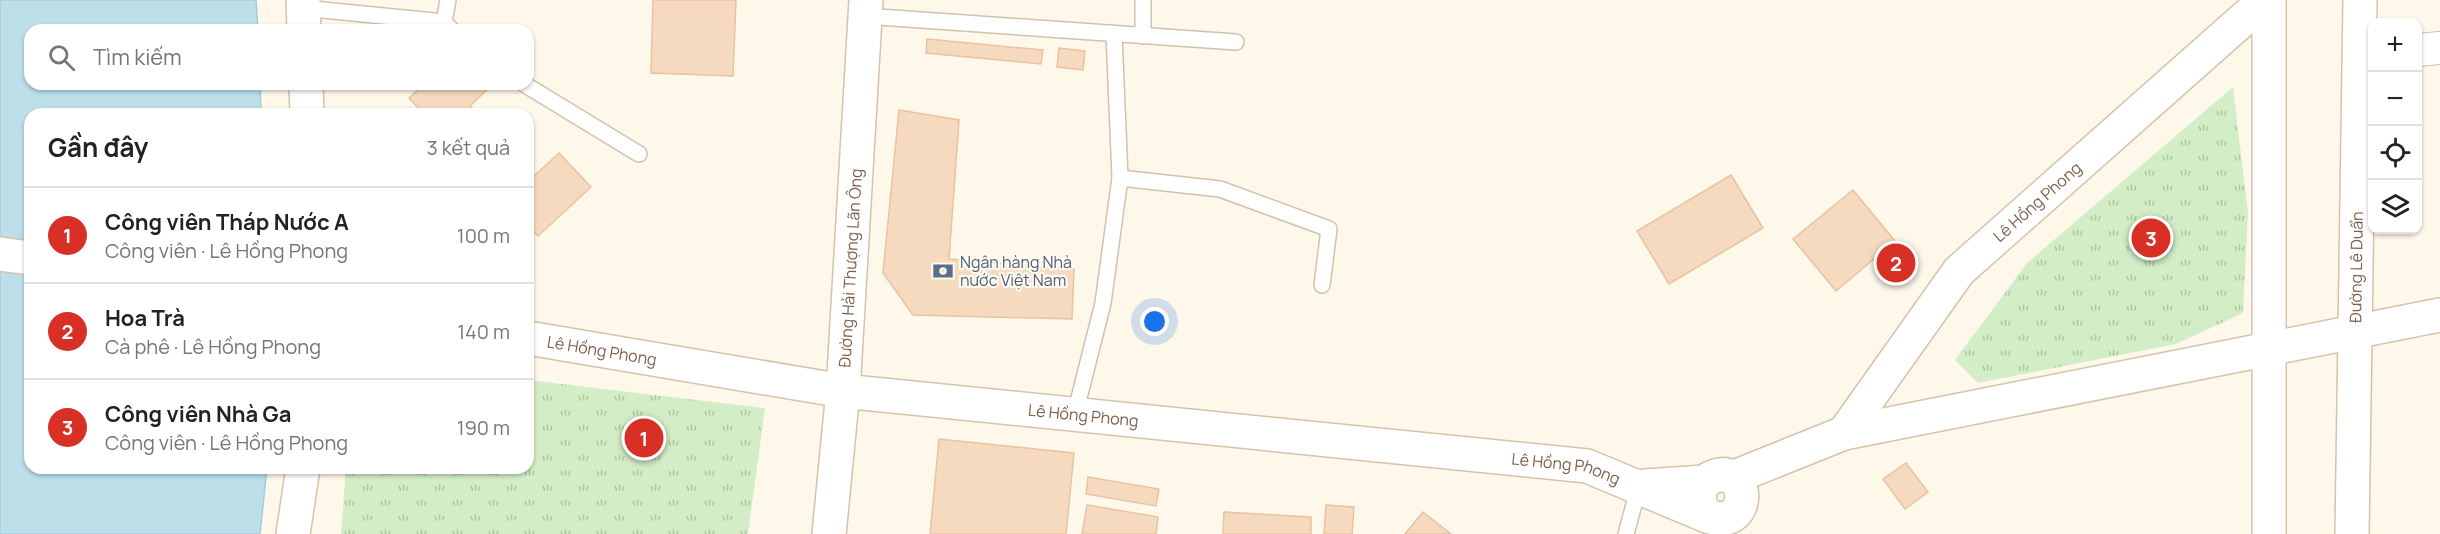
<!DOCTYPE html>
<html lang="vi">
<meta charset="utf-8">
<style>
body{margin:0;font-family:Manrope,sans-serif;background:#f2f2f2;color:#222}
.controls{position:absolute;right:18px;top:18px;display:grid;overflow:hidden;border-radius:12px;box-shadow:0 2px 4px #0004}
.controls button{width:54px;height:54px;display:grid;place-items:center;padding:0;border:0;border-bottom:2px solid #e0e0e0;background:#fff;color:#222;font:30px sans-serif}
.you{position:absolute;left:1155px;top:322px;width:21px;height:21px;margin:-15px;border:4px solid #fff;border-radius:50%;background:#1a73e8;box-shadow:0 0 0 9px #1a73e833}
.badge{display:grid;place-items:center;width:39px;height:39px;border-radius:50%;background:#d93025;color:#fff;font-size:20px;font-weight:700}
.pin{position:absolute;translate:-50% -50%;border:3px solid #fff;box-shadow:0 2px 6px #0006}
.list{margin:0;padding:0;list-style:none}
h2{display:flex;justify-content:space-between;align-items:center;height:78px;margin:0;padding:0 24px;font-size:26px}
h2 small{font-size:20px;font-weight:400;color:#767676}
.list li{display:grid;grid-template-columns:39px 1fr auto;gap:18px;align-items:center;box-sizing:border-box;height:96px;padding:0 24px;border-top:2px solid #e0e0e0}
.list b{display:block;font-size:22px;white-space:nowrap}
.list p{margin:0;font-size:20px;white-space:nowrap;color:#767676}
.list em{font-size:20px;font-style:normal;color:#767676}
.icon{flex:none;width:33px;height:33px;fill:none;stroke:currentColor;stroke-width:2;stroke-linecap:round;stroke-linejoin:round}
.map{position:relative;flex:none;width:2440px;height:534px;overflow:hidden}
.search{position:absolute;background:#fff;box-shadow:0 2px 4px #0004;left:24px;top:24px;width:510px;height:66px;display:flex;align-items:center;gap:15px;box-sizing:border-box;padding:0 21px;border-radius:18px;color:#767676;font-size:22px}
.panel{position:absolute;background:#fff;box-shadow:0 2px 4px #0004;left:24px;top:108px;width:510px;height:366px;border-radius:18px}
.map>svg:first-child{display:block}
</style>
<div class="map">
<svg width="2440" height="534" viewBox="0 0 2440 534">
<defs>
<pattern id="park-tufts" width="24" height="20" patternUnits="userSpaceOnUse" patternTransform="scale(1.5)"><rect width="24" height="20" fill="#d3eec7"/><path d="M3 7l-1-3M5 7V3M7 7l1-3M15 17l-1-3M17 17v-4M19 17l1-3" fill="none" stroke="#b0c4a4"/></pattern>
</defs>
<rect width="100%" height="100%" fill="#fef8ea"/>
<!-- park -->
<g fill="url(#park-tufts)">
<polygon points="2233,87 2248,213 2243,313 2176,344 1978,383 1955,360 2027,263"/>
<polygon points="528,380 765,408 748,534 341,534 346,468 528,468"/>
</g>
<!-- water -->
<polygon fill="#bcdfea" stroke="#a2cedc" stroke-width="1.5" points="0,0 256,0 258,30 30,30 30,84 260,84 261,114 30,114 30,468 267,468 260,534 0,534"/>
<!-- building -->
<g fill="#f5dac0" stroke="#e9c29f" stroke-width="1.5">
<polygon points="653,0 736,0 733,76 651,73"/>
<polygon points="927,39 1043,50 1041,64 926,53"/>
<polygon points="1059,48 1085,51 1083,70 1057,67"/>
<polygon points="424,84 493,84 470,106 477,114 424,114 409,98"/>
<polygon points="899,110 959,120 949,259 1074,269 1072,319 913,315 883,273"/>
<polygon points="559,153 591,187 538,236 528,226 528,169 534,176"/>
<polygon points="1731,175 1763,228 1669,284 1637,231"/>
<polygon points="1853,190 1895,241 1836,291 1793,239"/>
<polygon points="939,439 1074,453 1066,534 930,534"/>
<polygon points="1906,463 1928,492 1905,509 1883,479"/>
<polygon points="1088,477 1159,489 1156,506 1086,494"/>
<polygon points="1087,505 1158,517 1156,534 1082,534"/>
<polygon points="1326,505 1354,507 1352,534 1324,534"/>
<polygon points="1224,512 1311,517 1311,534 1223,534"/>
<polygon points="1423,512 1451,534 1405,534"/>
</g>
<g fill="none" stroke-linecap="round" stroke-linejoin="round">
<!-- lane casing -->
<g stroke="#d2c1ae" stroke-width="18">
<g id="lane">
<polyline points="448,0 444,22 452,30"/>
<polyline points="1143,0 1143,36"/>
<polyline points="303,8 444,22"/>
<polyline points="864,16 1236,42"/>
<polyline points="524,84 639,154"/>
<polyline points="1120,178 1220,189 1329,229 1322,285"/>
<polyline points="1075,414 1103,303 1120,178 1114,34"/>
<polyline points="1626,534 1639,486"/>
</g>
</g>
<!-- street casing -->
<g stroke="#d2c1ae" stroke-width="34">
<polyline id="street" points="2418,50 2440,48"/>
</g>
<!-- secondary casing -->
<g stroke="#d6c2ac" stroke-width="36">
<g id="secondary">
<polyline points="303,0 304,30"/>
<polyline points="306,84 307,114"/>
<polyline points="0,254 30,258"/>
<path id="s1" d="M528,338L843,391L1587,466L1707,516"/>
<path id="s2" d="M1844,433L1959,271L2265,0"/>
<polyline points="1732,478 1844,433 2440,315"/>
<path d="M1645,486L1704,482C1749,450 1758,534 1707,516C1698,504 1697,495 1704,482"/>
<polyline points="293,534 303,468"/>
<path id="s3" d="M829,534L843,391L866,0"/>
<polyline points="2269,534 2269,0"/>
<path id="s4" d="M2352,534L2360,0"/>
</g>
</g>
<!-- lane -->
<use href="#lane" stroke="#fff" stroke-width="15"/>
<!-- street -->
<use href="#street" stroke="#fff" stroke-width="32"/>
<!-- secondary -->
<use href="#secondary" stroke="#fff" stroke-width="33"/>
</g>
<!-- icons -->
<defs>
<g id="bank-bare" transform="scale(1.62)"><path d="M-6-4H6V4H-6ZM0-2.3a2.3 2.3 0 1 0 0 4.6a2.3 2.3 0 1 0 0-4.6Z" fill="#5c6f8a" stroke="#fffbf2" stroke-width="2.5" paint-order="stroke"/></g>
</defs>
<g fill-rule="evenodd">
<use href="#bank-bare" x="943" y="271"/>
</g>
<g text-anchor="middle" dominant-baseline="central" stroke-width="4.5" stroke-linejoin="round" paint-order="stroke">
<!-- street labels -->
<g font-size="16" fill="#7c604b" stroke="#fffbf2">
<text stroke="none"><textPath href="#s2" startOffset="303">Lê Hồng Phong</textPath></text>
<text stroke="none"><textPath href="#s3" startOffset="267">Đường Hải Thượng Lãn Ông</textPath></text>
<text stroke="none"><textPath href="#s4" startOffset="267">Đường Lê Duẩn</textPath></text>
<text stroke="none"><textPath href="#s1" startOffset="75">Lê Hồng Phong</textPath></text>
<text stroke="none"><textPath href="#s1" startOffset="561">Lê Hồng Phong</textPath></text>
<text stroke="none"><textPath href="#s1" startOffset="1047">Lê Hồng Phong</textPath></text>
</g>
<!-- service labels -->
<g font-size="16" fill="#4e5e75" stroke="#fffbf2" text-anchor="start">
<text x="960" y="262">Ngân hàng Nhà<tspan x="960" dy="18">nước Việt Nam</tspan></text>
</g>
</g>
</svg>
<div class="controls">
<button>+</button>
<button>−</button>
<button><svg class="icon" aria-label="locate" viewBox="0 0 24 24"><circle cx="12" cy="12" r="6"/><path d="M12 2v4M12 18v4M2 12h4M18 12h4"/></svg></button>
<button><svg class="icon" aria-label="layers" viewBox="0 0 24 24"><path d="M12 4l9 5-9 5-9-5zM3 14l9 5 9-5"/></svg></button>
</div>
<div class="you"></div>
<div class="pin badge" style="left:644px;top:438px">1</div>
<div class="pin badge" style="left:1896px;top:263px">2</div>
<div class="pin badge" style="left:2151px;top:238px">3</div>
<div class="search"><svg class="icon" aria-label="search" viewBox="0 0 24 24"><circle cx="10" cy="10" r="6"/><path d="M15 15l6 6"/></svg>Tìm kiếm</div>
<section class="panel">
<h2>Gần đây<small>3 kết quả</small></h2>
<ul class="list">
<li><span class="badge">1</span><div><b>Công viên Tháp Nước A</b><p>Công viên · Lê Hồng Phong</p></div><em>100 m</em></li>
<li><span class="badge">2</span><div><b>Hoa Trà</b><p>Cà phê · Lê Hồng Phong</p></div><em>140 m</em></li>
<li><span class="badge">3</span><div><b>Công viên Nhà Ga</b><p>Công viên · Lê Hồng Phong</p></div><em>190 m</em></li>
</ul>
</section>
</div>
